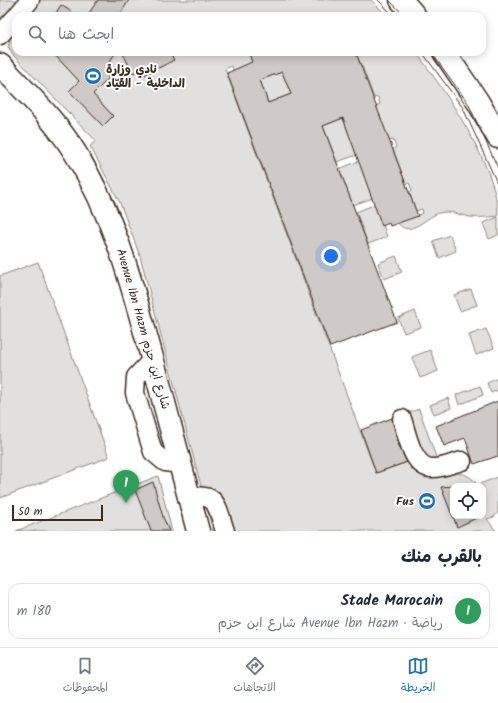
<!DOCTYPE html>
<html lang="ar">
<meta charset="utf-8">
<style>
body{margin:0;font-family:Kalam,"Playpen Sans Arabic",sans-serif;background:#f2f2f3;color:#1f2937;direction:rtl}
.controls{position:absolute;right:12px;bottom:12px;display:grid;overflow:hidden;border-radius:8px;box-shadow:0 2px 10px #0003}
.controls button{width:36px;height:36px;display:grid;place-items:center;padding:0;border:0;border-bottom:1px solid #e0e1e3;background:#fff;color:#1f2937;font:20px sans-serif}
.scale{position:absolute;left:12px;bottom:10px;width:91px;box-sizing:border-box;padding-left:4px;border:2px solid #3b2a1e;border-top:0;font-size:11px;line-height:14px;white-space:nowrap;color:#3b2a1e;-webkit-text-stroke:3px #fff;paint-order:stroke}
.you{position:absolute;left:331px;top:256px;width:14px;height:14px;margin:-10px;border:3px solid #fff;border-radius:50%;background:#1a73e8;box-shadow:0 0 0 6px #1a73e833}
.badge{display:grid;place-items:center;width:26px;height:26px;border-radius:50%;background:#1f6fb2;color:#fff;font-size:13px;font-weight:700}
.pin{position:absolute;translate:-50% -33px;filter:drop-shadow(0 1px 2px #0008)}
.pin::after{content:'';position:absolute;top:21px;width:14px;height:12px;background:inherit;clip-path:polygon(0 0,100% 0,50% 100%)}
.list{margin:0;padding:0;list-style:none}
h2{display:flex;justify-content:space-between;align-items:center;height:52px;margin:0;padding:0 16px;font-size:17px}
h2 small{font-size:13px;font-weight:400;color:#747a83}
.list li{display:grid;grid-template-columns:26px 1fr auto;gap:12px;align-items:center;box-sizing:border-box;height:56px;margin:0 8px 8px;padding:0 8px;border:1px solid #e0e1e3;border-radius:12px}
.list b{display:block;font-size:15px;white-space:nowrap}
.list p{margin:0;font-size:13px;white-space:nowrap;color:#747a83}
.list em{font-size:13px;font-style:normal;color:#747a83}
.icon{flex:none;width:22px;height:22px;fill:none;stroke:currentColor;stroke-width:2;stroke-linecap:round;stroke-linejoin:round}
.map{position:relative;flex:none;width:498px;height:531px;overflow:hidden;direction:ltr}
.search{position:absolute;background:#fff;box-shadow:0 2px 10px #0003;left:12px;right:12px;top:12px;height:44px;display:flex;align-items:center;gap:10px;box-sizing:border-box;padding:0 14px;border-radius:12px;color:#747a83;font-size:15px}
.sheet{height:116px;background:#fff}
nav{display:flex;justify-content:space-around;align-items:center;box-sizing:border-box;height:56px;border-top:1px solid #e0e1e3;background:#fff;font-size:11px;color:#747a83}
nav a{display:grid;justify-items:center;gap:2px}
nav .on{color:#1f6fb2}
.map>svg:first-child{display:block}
</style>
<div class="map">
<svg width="498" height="531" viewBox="0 0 498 531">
<rect width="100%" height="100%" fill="#fff"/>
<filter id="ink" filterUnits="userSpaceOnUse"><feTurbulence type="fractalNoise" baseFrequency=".025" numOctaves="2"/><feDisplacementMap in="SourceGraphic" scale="8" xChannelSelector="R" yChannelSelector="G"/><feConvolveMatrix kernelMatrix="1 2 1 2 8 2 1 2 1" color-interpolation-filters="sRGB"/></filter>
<g filter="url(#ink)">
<!-- green -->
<g fill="#e2e0de" stroke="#8e857e" fill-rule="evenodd">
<path d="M0,0H371L385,14L386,16H16V52H255L254,66L234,73L232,66L225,69L376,473L408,462C425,490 462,458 477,485L498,477V512L494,517L487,519L496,531H213L140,256L120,203L90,146L96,141L12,54L8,46L10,41L0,31ZM453,486H483V516H453Z"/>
<path d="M355,52H416C445,91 498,167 498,216C488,217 479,218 470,217C459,215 450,210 439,213C427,216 409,239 398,223L423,213L422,209L416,211L409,192L412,190L409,183L406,184L393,149L396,147L393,140L389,141L376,106L380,104L378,97L374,98L363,69Z"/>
<polygon points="282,72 291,94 268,103 260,80"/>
<polygon points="343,118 357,155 337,162 323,126"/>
<polygon points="79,136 116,204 142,276 139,277 76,138"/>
<polygon points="359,161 373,198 353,205 339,169"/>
<polygon points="376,204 387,237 368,244 356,212"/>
<polygon points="498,217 498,235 489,239 483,223"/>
<polygon points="450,235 456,251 439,258 433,241"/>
<polygon points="396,256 402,272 384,279 378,263"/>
<polygon points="38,262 109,457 0,498 0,276"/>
<polygon points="144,284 195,476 193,477 142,285"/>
<polygon points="471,289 477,305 460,311 454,295"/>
<polygon points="415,311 421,327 404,333 398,318"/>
<polygon points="486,329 494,348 476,355 469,335"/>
<polygon points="430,350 438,371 420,378 412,357"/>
<polygon points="498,378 498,390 491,393 487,383"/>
<polygon points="480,386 483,395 459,405 456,395"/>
<polygon points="448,398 451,408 434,414 430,405"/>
<polygon points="419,409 437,460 429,459 423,452 408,413"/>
<polygon points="158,476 172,531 16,531"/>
</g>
<!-- building -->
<g fill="#cfcac7" stroke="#3b2a1e" fill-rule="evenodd">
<polygon points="98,0 129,0 119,16 87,16"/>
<polygon points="61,5 78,16 54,16"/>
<polygon points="52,52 116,52 107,66 109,68 108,79 93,94 113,116 103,126 69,91 79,81"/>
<polygon points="122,52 169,52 174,60 141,77 138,71 133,73"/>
<path d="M255,52H274L276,56L284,52H355L358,58L418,216L390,226L389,223L382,226L343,118L323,126L397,322L330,347L227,73L252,62L249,54ZM282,72L291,94L268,103L260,80Z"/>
<polygon points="498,401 498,456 474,464 465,438 444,446 436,426"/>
<polygon points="392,418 398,444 407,462 376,473 361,430"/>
<polygon points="153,482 163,517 169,531 151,531 135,490"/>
<polygon points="453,486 453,515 452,515 441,487"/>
<polygon points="453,516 481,516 457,527"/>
</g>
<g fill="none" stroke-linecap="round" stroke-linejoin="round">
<!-- minor casing -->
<g stroke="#3b2a1e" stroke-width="21">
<g id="minor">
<polyline points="17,16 30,0"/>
<polyline points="0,35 16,17"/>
<polyline points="152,360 136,377 135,393 153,452 165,462 180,464"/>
<path d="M402,419C407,434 412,466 431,468C441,469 453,463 462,461"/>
<path d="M189,498C218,491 217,508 225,531"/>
</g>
</g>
<!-- major casing -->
<g stroke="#3b2a1e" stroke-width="25">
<g id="major">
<polyline points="401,0 415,16"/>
<polyline points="444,52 478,102 498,137"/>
<path d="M0,65C27,93 56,121 76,154C116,219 133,289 153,361C168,418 183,474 198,531"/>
</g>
</g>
<!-- minor -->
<use href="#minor" stroke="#fff" stroke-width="18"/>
<!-- major -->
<use href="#major" stroke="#fff" stroke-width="22"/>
<!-- tram -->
<g stroke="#3b2a1e" stroke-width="1">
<polyline points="378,0 394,16"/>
<polyline points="389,0 405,16"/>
<polyline points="422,52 463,108 498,185"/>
<polyline points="431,52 468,103 498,168"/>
</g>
</g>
</g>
<!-- icons -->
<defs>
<g id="stadium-disc" transform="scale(0.9)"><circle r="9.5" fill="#1f6fb2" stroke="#fff"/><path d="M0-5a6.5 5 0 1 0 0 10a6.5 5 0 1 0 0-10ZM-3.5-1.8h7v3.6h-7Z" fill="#fff"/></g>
</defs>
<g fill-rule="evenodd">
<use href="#stadium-disc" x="93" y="76"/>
<use href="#stadium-disc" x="427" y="501"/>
</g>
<g text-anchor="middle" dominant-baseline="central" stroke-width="4" stroke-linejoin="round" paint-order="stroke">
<!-- poi labels -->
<g font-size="12" font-weight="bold" fill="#3b2a1e" stroke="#fff" text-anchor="start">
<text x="106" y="69">نادي وزارة<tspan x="106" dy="14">الداخلية - القيّاد</tspan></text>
<text x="414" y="501" text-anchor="end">Fus</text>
</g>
<!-- street labels -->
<g font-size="12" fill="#3b2a1e" stroke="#fff">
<text transform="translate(143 329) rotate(74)">Avenue Ibn Hazm شارع ابن حزم</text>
</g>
</g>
</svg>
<div class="controls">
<button><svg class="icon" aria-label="locate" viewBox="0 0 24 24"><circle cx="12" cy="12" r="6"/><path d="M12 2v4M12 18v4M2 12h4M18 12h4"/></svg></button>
</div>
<div class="scale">50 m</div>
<div class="you"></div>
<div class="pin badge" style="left:126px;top:503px;background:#2e9e5b">1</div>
<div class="search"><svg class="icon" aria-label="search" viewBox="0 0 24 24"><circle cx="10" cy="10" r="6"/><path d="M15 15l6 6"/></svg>ابحث هنا</div>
</div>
<section class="sheet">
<h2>بالقرب منك<small></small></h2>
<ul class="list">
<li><span class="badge" style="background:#2e9e5b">1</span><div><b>Stade Marocain</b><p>رياضة · Avenue Ibn Hazm شارع ابن حزم</p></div><em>180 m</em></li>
</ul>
</section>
<nav>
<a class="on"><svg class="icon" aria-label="map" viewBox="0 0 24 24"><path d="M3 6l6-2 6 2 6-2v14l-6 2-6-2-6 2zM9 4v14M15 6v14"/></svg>الخريطة</a>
<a><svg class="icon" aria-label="directions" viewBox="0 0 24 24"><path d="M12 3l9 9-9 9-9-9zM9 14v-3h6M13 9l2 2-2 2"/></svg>الاتجاهات</a>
<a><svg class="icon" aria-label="saved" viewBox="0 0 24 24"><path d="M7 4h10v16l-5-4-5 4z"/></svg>المحفوظات</a>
</nav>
